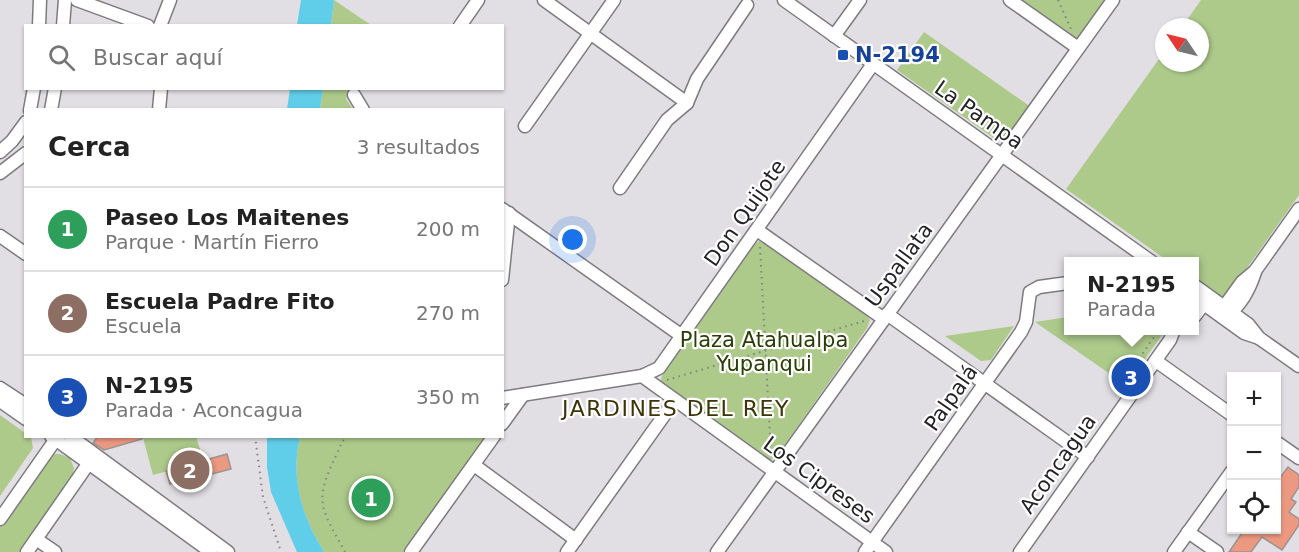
<!DOCTYPE html>
<html lang="es">
<meta charset="utf-8">
<style>
body{margin:0;font-family:"DejaVu Sans",sans-serif;background:#f2f2f2;color:#222}
.controls{position:absolute;right:18px;bottom:18px;display:grid;overflow:hidden;border-radius:0px;box-shadow:0 2px 4px #0004}
.controls button{width:54px;height:54px;display:grid;place-items:center;padding:0;border:0;border-bottom:2px solid #e0e0e0;background:#fff;color:#222;font:30px sans-serif}
.compass{position:absolute;left:1155px;top:18px;width:54px;height:54px;border-radius:50%;background:#fff;box-shadow:0 2px 4px #0004;rotate:305deg}
.you{position:absolute;left:573px;top:240px;width:21px;height:21px;margin:-15px;border:4px solid #fff;border-radius:50%;background:#1a73e8;box-shadow:0 0 0 9px #1a73e833}
.badge{display:grid;place-items:center;width:39px;height:39px;border-radius:50%;background:#8b771b;color:#fff;font-size:20px;font-weight:700}
.pin{position:absolute;translate:-50% -50%;border:3px solid #fff;box-shadow:0 2px 6px #0006}
.popup{position:absolute;left:1064px;top:257px;width:135px;height:78px;box-sizing:border-box;display:grid;place-content:center;border-radius:0px;background:#fff;filter:drop-shadow(0 2px 4px #0005);font-size:20px;white-space:nowrap;color:#767676}
.popup b{font-size:22px;color:#222}
.popup::after{content:'';position:absolute;left:50%;top:100%;margin-left:-12px;border:12px solid transparent;border-top-color:#fff}
.list{margin:0;padding:0;list-style:none}
h2{display:flex;justify-content:space-between;align-items:center;height:78px;margin:0;padding:0 24px;font-size:26px}
h2 small{font-size:20px;font-weight:400;color:#767676}
.list li{display:grid;grid-template-columns:39px 1fr auto;gap:18px;align-items:center;box-sizing:border-box;height:84px;padding:0 24px;border-top:2px solid #e0e0e0}
.list b{display:block;font-size:22px;white-space:nowrap}
.list p{margin:0;font-size:20px;white-space:nowrap;color:#767676}
.list em{font-size:20px;font-style:normal;color:#767676}
.icon{flex:none;width:33px;height:33px;fill:none;stroke:currentColor;stroke-width:2;stroke-linecap:round;stroke-linejoin:round}
.map{position:relative;flex:none;width:1299px;height:552px;overflow:hidden}
.search{position:absolute;background:#fff;box-shadow:0 2px 4px #0004;left:24px;top:24px;width:480px;height:66px;display:flex;align-items:center;gap:15px;box-sizing:border-box;padding:0 21px;border-radius:0px;color:#767676;font-size:22px}
.panel{position:absolute;background:#fff;box-shadow:0 2px 4px #0004;left:24px;top:108px;width:480px;height:330px;border-radius:0px}
.map>svg:first-child{display:block}
</style>
<div class="map">
<svg width="1299" height="552" viewBox="0 0 1299 552">
<rect width="100%" height="100%" fill="#e2dfe4"/>
<!-- green -->
<g fill="#adca8b">
<polygon points="334,0 371,25 331,26"/>
<polygon points="1020,0 1108,0 1078,39 1072,37"/>
<polygon points="1201,0 1299,0 1299,195 1229,293 1223,298 1194,280 1194,262 1168,261 1066,189 1164,52 1164,63 1200,63 1200,27 1182,27"/>
<polygon points="924,32 1031,107 1005,142 998,141 897,70"/>
<polygon points="323,89 350,89 346,99 353,109 320,110"/>
<polygon points="759,241 766,244 865,313 870,320 867,328 777,456 769,461 660,383 662,376 753,246"/>
<polygon points="1068,317 1068,330 1165,331 1126,385 1035,322"/>
<polygon points="1014,326 991,360 981,361 945,336"/>
<polygon points="0,415 25,433 26,436 31,437 33,448 0,496"/>
<polygon points="149,436 196,437 204,461 153,475 143,438"/>
<path d="M300,437H487L403,552H324C302,517 290,478 300,437Z"/>
<polygon points="55,454 60,454 70,458 74,468 72,479 20,552 0,552 0,526 46,461"/>
</g>
<!-- water -->
<g fill="#60cde9">
<polygon points="301,0 334,0 331,25 297,25"/>
<polygon points="290,89 323,89 320,109 287,109"/>
<path d="M267,437H300C290,478 302,517 324,552H297L271,492L267,467Z"/>
</g>
<!-- building -->
<g fill="#ed9982" stroke="#9b9492" stroke-width="1.5">
<polygon points="98,436 142,436 142,439 104,450 93,443"/>
<polygon points="227,454 231,469 208,475 209,480 192,484 191,478 170,484 166,471"/>
<polygon points="1288,467 1299,475 1299,487 1291,499 1296,502 1289,512 1299,519 1299,525 1282,550 1262,537 1251,552 1229,552 1244,530 1276,530 1276,483"/>
</g>
<g fill="none" stroke-linecap="round" stroke-linejoin="round">
<!-- minor casing -->
<g stroke="#7e7b80" stroke-width="15">
<g id="minor">
<polyline points="77,0 148,26"/>
<polyline points="544,0 687,103"/>
<polyline points="784,0 1152,262"/>
<polyline points="1010,0 1078,48"/>
<polyline points="39,26 40,0"/>
<polyline points="63,26 65,0"/>
<polyline points="160,26 170,0"/>
<polyline points="460,26 478,0"/>
<polyline points="834,36 860,0"/>
<polyline points="354,95 363,110"/>
<polyline points="30,110 34,88"/>
<polyline points="51,110 55,88"/>
<polyline points="159,110 161,88"/>
<polyline points="525,126 614,0"/>
<polyline points="0,152 12,141 26,122"/>
<polyline points="0,173 26,153"/>
<polyline points="620,188 667,120 687,103 697,79 747,5"/>
<polyline points="502,209 682,336"/>
<polyline points="757,230 884,319"/>
<polyline points="0,236 26,254"/>
<polyline points="502,280 509,213"/>
<polyline points="1194,285 1248,324 1259,338 1299,366"/>
<polyline points="1194,297 1244,333 1259,338"/>
<polyline points="887,314 1088,457"/>
<path d="M1225,316C1240,308 1250,288 1255,272"/>
<polyline points="1194,317 1204,304 1205,298"/>
<polyline points="1222,317 1224,307 1242,282 1255,271 1299,209"/>
<polyline points="1156,361 1232,415"/>
<polyline points="642,376 886,552"/>
<polyline points="0,388 26,405"/>
<polyline points="502,398 642,376 659,368 873,64"/>
<polyline points="0,401 26,419"/>
<polyline points="502,424 523,395"/>
<polyline points="51,436 211,552"/>
<polyline points="70,436 228,552"/>
<polyline points="1276,442 1299,458"/>
<polyline points="474,465 576,540"/>
<polyline points="0,519 58,436"/>
<polyline points="1188,532 1217,552"/>
<polyline points="36,539 55,552"/>
<polyline points="27,552 93,457"/>
<polyline points="411,552 494,436"/>
<polyline points="567,552 675,400"/>
<polyline points="717,552 1113,0"/>
<polyline points="865,552 1021,332 1026,322 1030,292 1039,287 1068,283"/>
<polyline points="1020,552 1170,340 1174,330"/>
<polyline points="1174,552 1232,471"/>
</g>
</g>
<!-- path -->
<g stroke="#848285" stroke-width="2" stroke-dasharray="1.5 4.5" stroke-linecap="butt">
<polyline points="1058,0 1071,29"/>
<polyline points="760,247 771,455"/>
<polyline points="667,380 864,321"/>
<polyline points="1122,383 1159,330"/>
<polyline points="255,436 263,497 281,552"/>
<path d="M345,552C338,538 326,521 323,505C319,485 335,460 342,442L347,436"/>
</g>
<!-- minor -->
<use href="#minor" stroke="#fff" stroke-width="12"/>
</g>
<!-- markers -->
<rect fill="#1a4fb4" stroke="#fff" stroke-width="2" x="837" y="49" width="12" height="12" rx="3"/>
<g text-anchor="middle" dominant-baseline="central" stroke-width="4.5" stroke-linejoin="round" paint-order="stroke">
<!-- transit labels -->
<g font-size="21" font-weight="bold" fill="#164399" stroke="#fff" text-anchor="start">
<text x="855" y="55">N-2194</text>
</g>
<!-- street labels -->
<g font-size="21" fill="#232224" stroke="#fff">
<text transform="translate(979 115) rotate(35)">La Pampa</text>
<text transform="translate(745 213) rotate(-55)">Don Quijote</text>
<text transform="translate(899 265) rotate(-54)">Uspallata</text>
<text transform="translate(951 398) rotate(-55)">Palpalá</text>
<text transform="translate(1058 464) rotate(-55)">Aconcagua</text>
<text transform="translate(819 480) rotate(36)">Los Cipreses</text>
</g>
<!-- park labels -->
<g font-size="21" fill="#293d05" stroke="#fff">
<text x="764" y="340">Plaza Atahualpa<tspan x="764" dy="24">Yupanqui</tspan></text>
</g>
<!-- neighbourhood labels -->
<g font-size="22" letter-spacing="1.5" fill="#3e3409" stroke="#fff">
<text x="676" y="408">JARDINES DEL REY</text>
</g>
</g>
</svg>
<div class="controls">
<button>+</button>
<button>−</button>
<button><svg class="icon" aria-label="locate" viewBox="0 0 24 24"><circle cx="12" cy="12" r="6"/><path d="M12 2v4M12 18v4M2 12h4M18 12h4"/></svg></button>
</div>
<svg class="compass" viewBox="-18 -18 36 36"><path d="M0-13l5 13h-10z" fill="#e53935"/><path d="M0 13l5-13h-10z" fill="#767676"/></svg>
<div class="you"></div>
<div class="pin badge" style="left:371px;top:498px;background:#2e9e5b">1</div>
<div class="pin badge" style="left:190px;top:470px;background:#8d6e63">2</div>
<div class="pin badge" style="left:1131px;top:377px;background:#1a4fb4">3</div>
<div class="popup"><b>N-2195</b>Parada</div>
<div class="search"><svg class="icon" aria-label="search" viewBox="0 0 24 24"><circle cx="10" cy="10" r="6"/><path d="M15 15l6 6"/></svg>Buscar aquí</div>
<section class="panel">
<h2>Cerca<small>3 resultados</small></h2>
<ul class="list">
<li><span class="badge" style="background:#2e9e5b">1</span><div><b>Paseo Los Maitenes</b><p>Parque · Martín Fierro</p></div><em>200 m</em></li>
<li><span class="badge" style="background:#8d6e63">2</span><div><b>Escuela Padre Fito</b><p>Escuela</p></div><em>270 m</em></li>
<li><span class="badge" style="background:#1a4fb4">3</span><div><b>N-2195</b><p>Parada · Aconcagua</p></div><em>350 m</em></li>
</ul>
</section>
</div>
